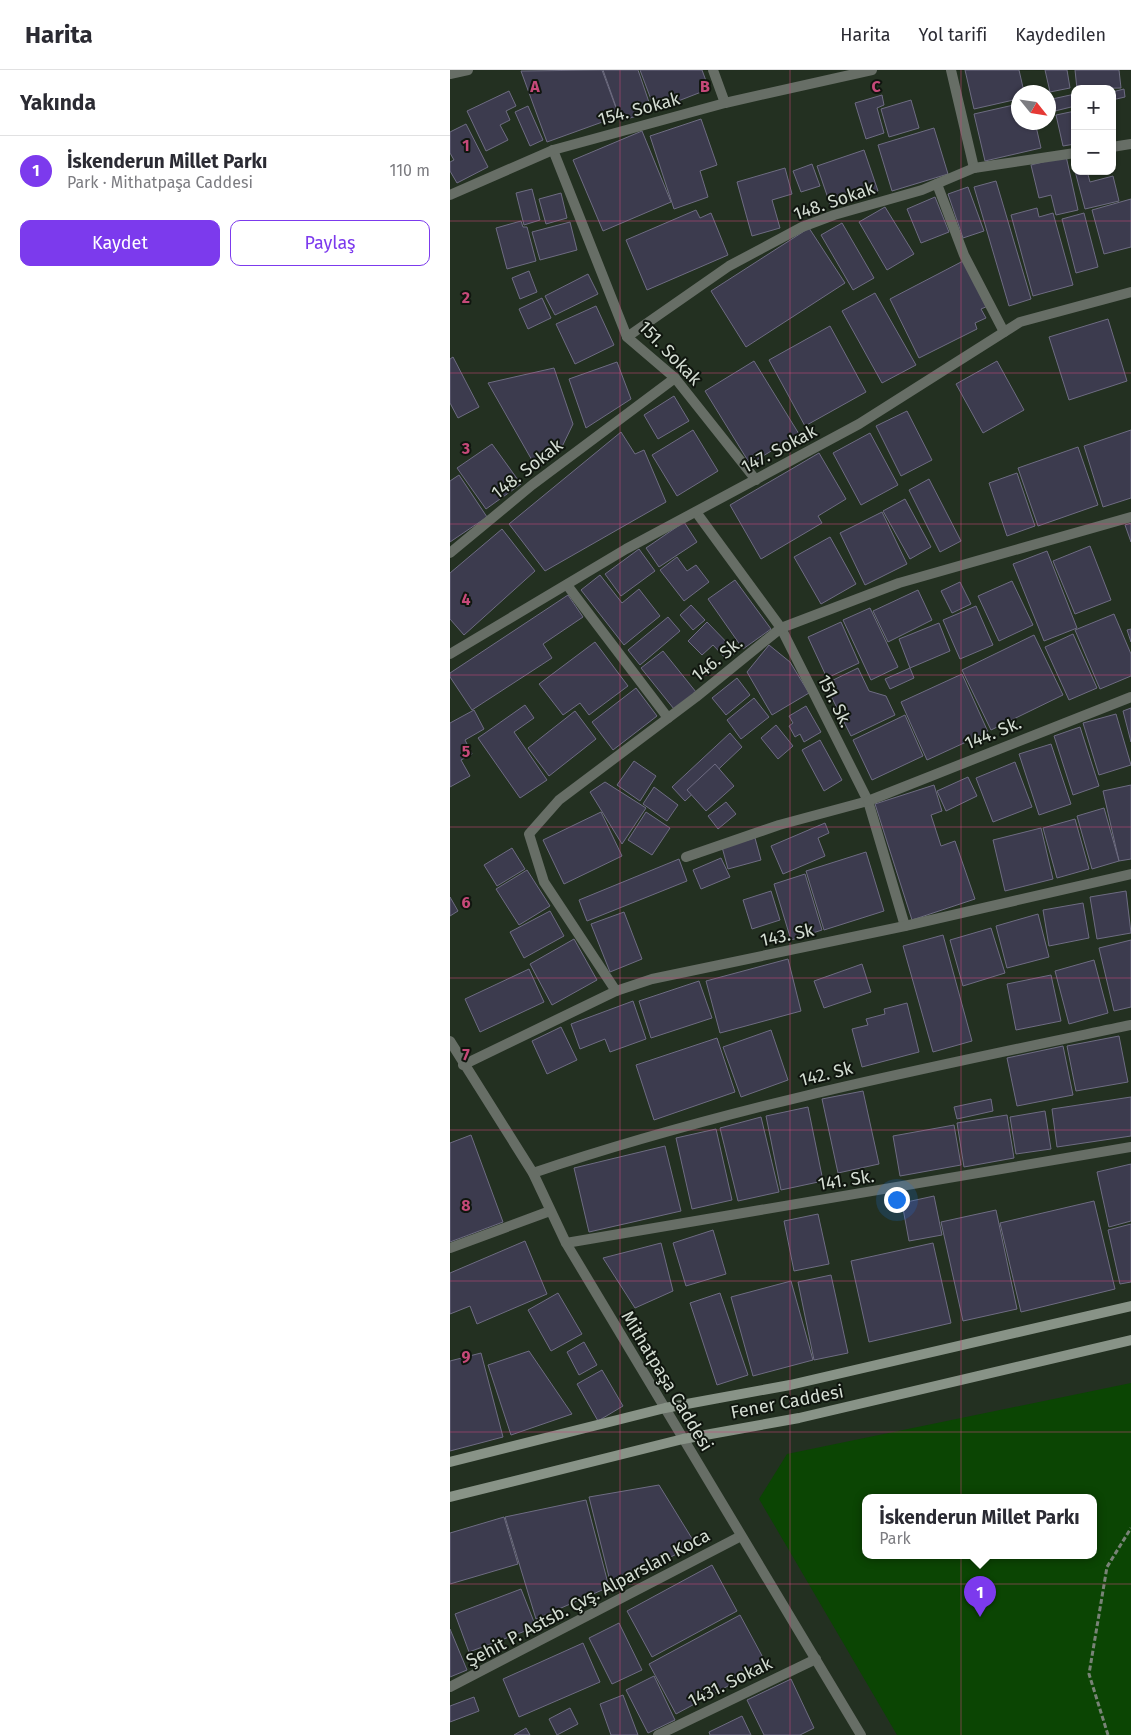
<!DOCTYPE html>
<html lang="tr">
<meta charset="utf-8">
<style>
body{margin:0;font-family:"Fira Sans",sans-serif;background:#f2f2f3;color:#2b2b33}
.controls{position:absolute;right:15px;top:15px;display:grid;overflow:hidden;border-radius:10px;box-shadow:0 1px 4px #0004}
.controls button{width:45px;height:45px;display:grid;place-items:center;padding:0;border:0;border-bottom:1px solid #e1e1e2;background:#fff;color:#2b2b33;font:25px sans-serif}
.compass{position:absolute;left:561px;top:15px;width:45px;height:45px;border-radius:50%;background:#fff;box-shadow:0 1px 4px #0004;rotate:120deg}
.you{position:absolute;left:446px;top:1129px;width:18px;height:18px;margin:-12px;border:4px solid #fff;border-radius:50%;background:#1a73e8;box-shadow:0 0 0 8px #1a73e833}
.badge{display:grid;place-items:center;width:32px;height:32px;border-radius:50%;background:#7c3aed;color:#fff;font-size:16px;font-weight:700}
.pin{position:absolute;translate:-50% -41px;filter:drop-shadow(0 1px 2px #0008)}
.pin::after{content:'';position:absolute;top:26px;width:18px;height:15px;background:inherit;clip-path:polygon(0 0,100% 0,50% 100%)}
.popup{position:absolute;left:412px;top:1424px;width:235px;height:65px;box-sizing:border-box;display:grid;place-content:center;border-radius:10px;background:#fff;filter:drop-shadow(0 1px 4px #0005);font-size:16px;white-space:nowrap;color:#7c7c81}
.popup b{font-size:19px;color:#2b2b33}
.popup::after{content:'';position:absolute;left:50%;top:100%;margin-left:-10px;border:10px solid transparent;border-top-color:#fff}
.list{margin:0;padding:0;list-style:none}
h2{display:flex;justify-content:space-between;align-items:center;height:65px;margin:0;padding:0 20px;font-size:21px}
h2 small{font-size:16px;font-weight:400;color:#7c7c81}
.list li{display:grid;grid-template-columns:32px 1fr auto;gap:15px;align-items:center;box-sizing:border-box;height:70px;padding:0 20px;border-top:1px solid #e1e1e2}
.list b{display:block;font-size:19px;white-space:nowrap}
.list p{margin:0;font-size:16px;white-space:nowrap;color:#7c7c81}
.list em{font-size:16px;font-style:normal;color:#7c7c81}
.actions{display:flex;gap:10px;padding:15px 20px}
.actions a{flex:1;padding:11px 0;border:1px solid #7c3aed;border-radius:10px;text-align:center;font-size:18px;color:#7c3aed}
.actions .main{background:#7c3aed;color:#fff}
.map{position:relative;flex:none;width:681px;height:1665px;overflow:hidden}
header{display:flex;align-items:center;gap:30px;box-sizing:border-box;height:70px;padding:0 25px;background:#fff;border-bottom:1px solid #e1e1e2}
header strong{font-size:24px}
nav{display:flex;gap:28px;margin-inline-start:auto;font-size:18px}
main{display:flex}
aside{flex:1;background:#fff}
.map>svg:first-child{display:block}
</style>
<header>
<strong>Harita</strong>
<nav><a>Harita</a><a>Yol tarifi</a><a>Kaydedilen</a></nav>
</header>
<main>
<aside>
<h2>Yakında<small></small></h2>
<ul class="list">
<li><span class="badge">1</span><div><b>İskenderun Millet Parkı</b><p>Park · Mithatpaşa Caddesi</p></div><em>110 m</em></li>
</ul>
<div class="actions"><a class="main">Kaydet</a><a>Paylaş</a></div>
</aside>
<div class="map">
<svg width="681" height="1665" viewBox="0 0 681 1665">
<rect width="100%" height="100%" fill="#233021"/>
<!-- green -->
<path fill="#0b4503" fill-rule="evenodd" d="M681,1313V1665H447L309,1429L337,1384ZM416,1428H644V1486H416Z"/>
<!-- building -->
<g fill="#3c3b4e" stroke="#6e6c82">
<polygon points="152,0 169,46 97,72 71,1"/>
<polygon points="153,0 188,0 202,41 171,51"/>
<polygon points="190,0 252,0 259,19 205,40"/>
<polygon points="515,0 569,0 574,22 568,22 568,29 524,39"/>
<polygon points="595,0 617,0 620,18 600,22"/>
<polygon points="625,0 669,0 671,18 627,19"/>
<polygon points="674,19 675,27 662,30 662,22"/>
<polygon points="59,21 66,36 56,41 60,50 50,55 58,70 36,81 17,41"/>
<polygon points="625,24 625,36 605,41 602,29"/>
<polygon points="432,25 434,35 427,38 434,63 416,69 405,33"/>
<polygon points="461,30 469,58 439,67 431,39"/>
<polygon points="568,34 568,52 585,52 591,78 535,91 524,44"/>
<polygon points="78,36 93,70 80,76 65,42"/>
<polygon points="625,41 625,74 613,76 606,45"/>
<polygon points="251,49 267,95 250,101 258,127 224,139 200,66"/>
<polygon points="16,54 38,97 7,113 0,101 0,92 4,90 0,83 0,62"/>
<polygon points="484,58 498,104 442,121 428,75"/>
<polygon points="192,61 221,132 153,161 123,90"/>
<polygon points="414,80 428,121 381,137 367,96"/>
<polygon points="616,86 628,140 606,145 601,125 589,128 581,95"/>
<polygon points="362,94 370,116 351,122 343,101"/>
<polygon points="335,98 342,124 322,130 330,158 302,166 287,112"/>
<polygon points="625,101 637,101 640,112 663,106 669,131 635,139"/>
<polygon points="546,111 581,229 559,236 524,117"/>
<polygon points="518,117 534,161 513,168 498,124"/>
<polygon points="82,119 90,150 74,155 66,123"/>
<polygon points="111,123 117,148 96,154 89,129"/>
<polygon points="485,127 499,162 471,173 457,139"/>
<polygon points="681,129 681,177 654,184 642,140"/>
<polygon points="435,137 464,184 437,200 409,152"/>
<polygon points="587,138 589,147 603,143 623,215 583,226 561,145"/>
<polygon points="246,140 250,148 261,143 278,185 197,220 176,170"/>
<polygon points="634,143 648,197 626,203 612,149"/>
<polygon points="71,151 73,157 77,157 86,191 57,199 46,158"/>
<polygon points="120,152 127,180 90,190 82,162"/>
<polygon points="392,153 424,208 403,220 371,165"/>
<polygon points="359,158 395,213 296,277 261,221"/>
<polygon points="515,190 538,236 531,239 536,248 525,253 527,259 469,288 440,229"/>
<polygon points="79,201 87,222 70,229 62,208"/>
<polygon points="138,204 148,224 105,245 95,226"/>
<polygon points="425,223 466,295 432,313 392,241"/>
<polygon points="92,228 101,248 78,259 69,239"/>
<polygon points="146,236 164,275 125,294 106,254"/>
<polygon points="658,249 677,311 619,330 599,267"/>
<polygon points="380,256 416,322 355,356 319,290"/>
<polygon points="3,287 29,337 8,348 0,333 0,289"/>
<polygon points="304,291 349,364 300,394 255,321"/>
<polygon points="547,291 574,340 533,363 506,314"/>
<polygon points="167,292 181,329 136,358 119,309"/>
<polygon points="104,298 123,354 109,383 87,399 38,313"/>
<polygon points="224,326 239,351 208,369 194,345"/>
<polygon points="457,341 482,390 451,406 426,356"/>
<polygon points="243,360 268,401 227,426 202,385"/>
<polygon points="681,360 681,428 653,437 634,376"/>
<polygon points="171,362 185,384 194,380 216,432 95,501 59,454"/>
<polygon points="420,363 448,415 411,435 383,383"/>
<polygon points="42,374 71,414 36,439 7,398"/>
<polygon points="628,377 648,435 588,456 568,398"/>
<polygon points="369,383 396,429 368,446 372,453 311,489 280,435"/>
<polygon points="567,403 585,456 557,466 539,413"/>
<polygon points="9,405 37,447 0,472 0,411"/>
<polygon points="479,409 511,471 490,482 459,420"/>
<polygon points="455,429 481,477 460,489 433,441"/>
<polygon points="432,442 457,494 415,515 390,463"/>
<polygon points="234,452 247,472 209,497 196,478"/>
<polygon points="681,453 681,472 675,455"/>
<polygon points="52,459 85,501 14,565 0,549 0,503"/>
<polygon points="380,467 406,514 371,534 344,487"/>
<polygon points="640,476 661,530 625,544 603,491"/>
<polygon points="189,479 205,501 171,526 155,504"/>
<polygon points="597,481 627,558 594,571 563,494"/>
<polygon points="227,487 237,501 246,495 259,512 234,531 210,500"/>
<polygon points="150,505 172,533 189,519 210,546 174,575 131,520"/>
<polygon points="285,510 321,559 293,579 258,529"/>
<polygon points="562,511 583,555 549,571 528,526"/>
<polygon points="510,512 521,534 502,543 491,521"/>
<polygon points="468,520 482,550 438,572 423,541"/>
<polygon points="118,525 133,547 93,574 102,588 22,640 0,607 0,603"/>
<polygon points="241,535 255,550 243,560 230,545"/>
<polygon points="526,536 543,575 510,589 493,550"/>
<polygon points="420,538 448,597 421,610 393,550"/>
<polygon points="664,544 681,584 681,606 650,619 625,560"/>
<polygon points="218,547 230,561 190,595 178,580"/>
<polygon points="257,552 286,582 277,590 263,575 252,585 238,571"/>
<polygon points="391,552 409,593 377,608 358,567"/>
<polygon points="489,553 500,581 460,598 449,569"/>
<polygon points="681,559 681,572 677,560"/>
<polygon points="623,564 647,618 619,630 595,577"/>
<polygon points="584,565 613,625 541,660 512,600"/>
<polygon points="145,572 178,616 139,645 130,633 113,645 89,614"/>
<polygon points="319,575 340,592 359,623 322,645 297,602"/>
<polygon points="213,581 246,622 224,639 191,598"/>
<polygon points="408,598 419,621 436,626 445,645 401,666 375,614"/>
<polygon points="460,598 464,608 440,619 435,609"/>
<polygon points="512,604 538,662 477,690 451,632"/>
<polygon points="287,608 300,625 276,645 262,628"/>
<polygon points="186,618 207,646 163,680 142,652"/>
<polygon points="304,628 319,647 291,669 277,650"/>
<polygon points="75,635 84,648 64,662 97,710 70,728 28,668"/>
<polygon points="356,636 371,662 354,672 350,664 345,667 339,656 343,653 339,646"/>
<polygon points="681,638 681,672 673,641"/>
<polygon points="24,640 34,659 15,670 22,684 11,690 20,706 0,717 0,653"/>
<polygon points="125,641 146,669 99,706 78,678"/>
<polygon points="666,644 681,695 649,705 633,653"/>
<polygon points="455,645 473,686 422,710 403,670"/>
<polygon points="326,655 343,676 328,689 311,668"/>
<polygon points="630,657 649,716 623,725 604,666"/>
<polygon points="280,663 292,677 235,731 222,717"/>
<polygon points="370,670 392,710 374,721 352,680"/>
<polygon points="601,674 621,734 589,745 569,684"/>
<polygon points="184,691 206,706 190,731 167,715"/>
<polygon points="565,692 582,737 543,752 526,708"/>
<polygon points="265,694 284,716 256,741 237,720"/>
<polygon points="518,707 527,726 496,741 487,721"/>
<polygon points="155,712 196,738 172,774 140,722"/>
<polygon points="484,715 492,741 481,745 491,776 505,771 525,829 462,850 425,734"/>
<polygon points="681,715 681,789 669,791 653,721"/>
<polygon points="204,717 228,735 217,751 193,734"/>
<polygon points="276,732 286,744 268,759 258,746"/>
<polygon points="654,738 669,791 642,799 627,746"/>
<polygon points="151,742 172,786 114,814 93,770"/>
<polygon points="196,742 220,758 202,785 178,770"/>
<polygon points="625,749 639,799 607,808 593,758"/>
<polygon points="375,753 379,763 368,768 375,786 333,804 321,776"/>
<polygon points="591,758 603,809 555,821 543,770"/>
<polygon points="305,768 311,790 278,799 272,777"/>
<polygon points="62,778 75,799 47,816 34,795"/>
<polygon points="416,782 434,841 374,860 356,801"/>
<polygon points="271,788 280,807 251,819 243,800"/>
<polygon points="229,789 237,811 137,851 129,830"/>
<polygon points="77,800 100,836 69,855 46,819"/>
<polygon points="355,804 372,860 341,870 324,814"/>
<polygon points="321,821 330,850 302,859 293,830"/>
<polygon points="676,821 681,863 647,869 640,827"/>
<polygon points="0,827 8,841 0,846"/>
<polygon points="633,833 639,868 599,876 593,840"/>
<polygon points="100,841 114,866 74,888 60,862"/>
<polygon points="174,842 192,889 160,902 141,854"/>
<polygon points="588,844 599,887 557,898 546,856"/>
<polygon points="541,858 555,903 513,916 500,870"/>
<polygon points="493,865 522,971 483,982 453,876"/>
<polygon points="124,869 147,910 102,935 80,894"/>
<polygon points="681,870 681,937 664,941 649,878"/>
<polygon points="338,889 351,941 270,963 256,911"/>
<polygon points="644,890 658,943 619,954 605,901"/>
<polygon points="412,894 421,922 374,938 364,911"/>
<polygon points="79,899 94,932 30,962 15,929"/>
<polygon points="601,905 611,951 566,960 557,914"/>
<polygon points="249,911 262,948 201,968 189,931"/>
<polygon points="183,931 196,969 160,982 155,969 130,979 121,954"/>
<polygon points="457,933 469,982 412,997 402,959 418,955 416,949 435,944 434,939"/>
<polygon points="111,957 127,990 97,1004 82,971"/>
<polygon points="321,960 338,1010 291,1027 273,977"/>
<polygon points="669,966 678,1012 626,1021 617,976"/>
<polygon points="267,968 285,1022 204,1050 186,995"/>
<polygon points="613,976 623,1025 567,1036 557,988"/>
<polygon points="413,1021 429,1094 388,1103 372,1029"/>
<polygon points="681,1027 681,1066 607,1077 602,1039"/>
<polygon points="541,1029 543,1041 507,1049 504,1037"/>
<polygon points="358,1037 373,1111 331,1120 316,1046"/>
<polygon points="595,1041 601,1079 566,1084 560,1047"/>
<polygon points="557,1045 564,1088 514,1097 507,1053"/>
<polygon points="311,1047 329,1122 288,1131 270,1058"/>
<polygon points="504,1055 511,1095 450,1106 443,1066"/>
<polygon points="266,1059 282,1130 242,1139 226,1068"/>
<polygon points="21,1065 53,1152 0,1172 0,1073"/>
<polygon points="215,1076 231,1141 139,1162 124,1098"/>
<polygon points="681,1094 681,1151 659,1157 647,1102"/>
<polygon points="484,1126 492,1165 459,1171 452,1133"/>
<polygon points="644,1131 665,1219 571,1242 550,1153"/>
<polygon points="546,1140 567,1239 513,1251 491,1152"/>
<polygon points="368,1144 379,1194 344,1201 334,1151"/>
<polygon points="681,1154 681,1212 670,1214 658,1160"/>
<polygon points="263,1160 276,1204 236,1216 223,1173"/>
<polygon points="75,1171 97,1224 27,1254 20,1236 0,1244 0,1203"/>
<polygon points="211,1173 223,1221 185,1238 153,1188"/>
<polygon points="483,1173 501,1253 419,1272 401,1191"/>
<polygon points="381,1205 398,1283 364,1290 348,1212"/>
<polygon points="341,1211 363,1290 303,1306 281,1227"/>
<polygon points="108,1223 132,1264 101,1281 78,1240"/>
<polygon points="270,1223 298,1305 267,1315 240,1233"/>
<polygon points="134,1272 147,1295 129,1305 117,1282"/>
<polygon points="79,1281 122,1344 61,1365 38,1295"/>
<polygon points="31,1283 53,1367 0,1381 0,1291"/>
<polygon points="152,1300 173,1336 148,1351 127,1314"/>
<polygon points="209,1415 246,1475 161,1515 139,1427"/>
<polygon points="136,1430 159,1517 86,1549 55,1447"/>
<polygon points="54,1447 68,1494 0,1514 0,1463"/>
<polygon points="262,1495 287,1541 202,1587 177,1541"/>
<polygon points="71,1519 86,1557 19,1582 5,1544"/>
<polygon points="290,1545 317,1595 226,1644 199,1594"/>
<polygon points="169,1553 192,1600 162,1614 139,1568"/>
<polygon points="0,1559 17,1600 0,1607"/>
<polygon points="133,1573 150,1612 69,1647 53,1609"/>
<polygon points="204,1606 225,1650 198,1663 176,1620"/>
<polygon points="341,1609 364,1658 350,1665 314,1665 297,1630"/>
<polygon points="173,1625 188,1665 161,1665 150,1634"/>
<polygon points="24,1627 29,1641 0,1652 0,1636"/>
<polygon points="120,1638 128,1654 107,1665 99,1649"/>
<polygon points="292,1646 301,1665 260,1665 259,1662"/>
<polygon points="76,1658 80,1665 64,1665"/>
</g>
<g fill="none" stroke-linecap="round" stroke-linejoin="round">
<!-- path -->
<polyline stroke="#788376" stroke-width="3" stroke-dasharray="5 2.5" stroke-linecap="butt" points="658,1665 639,1604 657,1497 681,1458"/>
<!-- service -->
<g stroke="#676e66" stroke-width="10">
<polyline points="487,114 514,185 554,262"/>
<polyline points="117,515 218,648"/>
<polyline points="236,787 329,755 418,731"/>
</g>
<!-- minor -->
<g stroke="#676e66" stroke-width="10">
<polyline points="263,0 275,33"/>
<polyline points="501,0 524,98"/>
<polyline points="0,4 18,0"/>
<polyline points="662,77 681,74"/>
<polyline points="103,80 177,267 225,308 306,410"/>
<polyline points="0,125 103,80 275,33 422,0"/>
<polyline points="177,267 279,196 352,157 384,145 472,120 524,98 625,83"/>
<polyline points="246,442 331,558 418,731 455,856"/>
<polyline points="0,483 82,415 225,308"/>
<polyline points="0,584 176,479 409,354 570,252 681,222"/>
<polyline points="418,731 681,627"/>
<polyline points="166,921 94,812 79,764 109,730 246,627 331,558 449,513 681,447"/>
<polyline points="13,995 166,921 202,909 455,856 681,804"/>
<path d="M83,1103C278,1037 480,997 681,955"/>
<polyline points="116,1173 681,1077"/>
<polyline points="0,1178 100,1141"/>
<polyline points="0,1617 291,1466"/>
<polyline points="208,1665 366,1589"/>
</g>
<!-- tertiary -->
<polyline stroke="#676e66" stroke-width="10" points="0,971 83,1103 116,1173 411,1665"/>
<!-- secondary -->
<g stroke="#889387" stroke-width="10">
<polyline points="0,1392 215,1338 340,1315 681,1236"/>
<polyline points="0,1427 233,1369 349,1348 681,1270"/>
</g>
</g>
<!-- grid -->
<path fill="none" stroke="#c64979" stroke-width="1" stroke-opacity="0.55" d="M170,0V1665M340,0V1665M511,0V1665M0,151H681M0,303H681M0,454H681M0,605H681M0,757H681M0,908H681M0,1060H681M0,1211H681M0,1362H681M0,1514H681"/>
<g text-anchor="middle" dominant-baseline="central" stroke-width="4" stroke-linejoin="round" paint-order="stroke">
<!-- street labels -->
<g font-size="18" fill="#d4ddd3" stroke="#10160f">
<text transform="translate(189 39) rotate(-15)">154. Sokak</text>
<text transform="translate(384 131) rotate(-19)">148. Sokak</text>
<text transform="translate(220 283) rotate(46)">151. Sokak</text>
<text transform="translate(329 379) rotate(-28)">147. Sokak</text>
<text transform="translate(77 399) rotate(-38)">148. Sokak</text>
<text transform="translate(267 589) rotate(-39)">146. Sk.</text>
<text transform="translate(385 631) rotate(64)">151. Sk.</text>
<text transform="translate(543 663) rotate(-22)">144. Sk.</text>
<text transform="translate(337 865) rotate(-12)">143. Sk</text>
<text transform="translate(376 1004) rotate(-14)">142. Sk</text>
<text transform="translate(396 1110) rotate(-9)">141. Sk.</text>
<text transform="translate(217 1311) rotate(59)">Mithatpaşa Caddesi</text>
<text transform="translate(337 1332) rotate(-11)">Fener Caddesi</text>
<text transform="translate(138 1528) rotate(-28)">Şehit P. Astsb. Çvş. Alparslan Koca</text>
<text transform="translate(280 1612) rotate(-26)">1431. Sokak</text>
</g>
</g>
<g font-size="16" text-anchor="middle" font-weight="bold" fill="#c64979" stroke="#10160f" stroke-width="4" stroke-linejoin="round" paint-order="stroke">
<text x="85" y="22">A</text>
<text x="255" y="22">B</text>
<text x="426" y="22">C</text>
<text x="16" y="81">1</text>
<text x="16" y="233">2</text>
<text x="16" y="384">3</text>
<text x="16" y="535">4</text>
<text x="16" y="687">5</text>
<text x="16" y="838">6</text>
<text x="16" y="990">7</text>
<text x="16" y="1141">8</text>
<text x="16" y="1292">9</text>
</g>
</svg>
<div class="controls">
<button>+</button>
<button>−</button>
</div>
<svg class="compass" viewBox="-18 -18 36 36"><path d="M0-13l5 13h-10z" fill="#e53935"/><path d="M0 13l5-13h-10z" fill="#7c7c81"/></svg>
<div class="you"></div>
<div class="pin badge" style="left:530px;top:1547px">1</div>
<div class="popup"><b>İskenderun Millet Parkı</b>Park</div>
</div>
</main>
